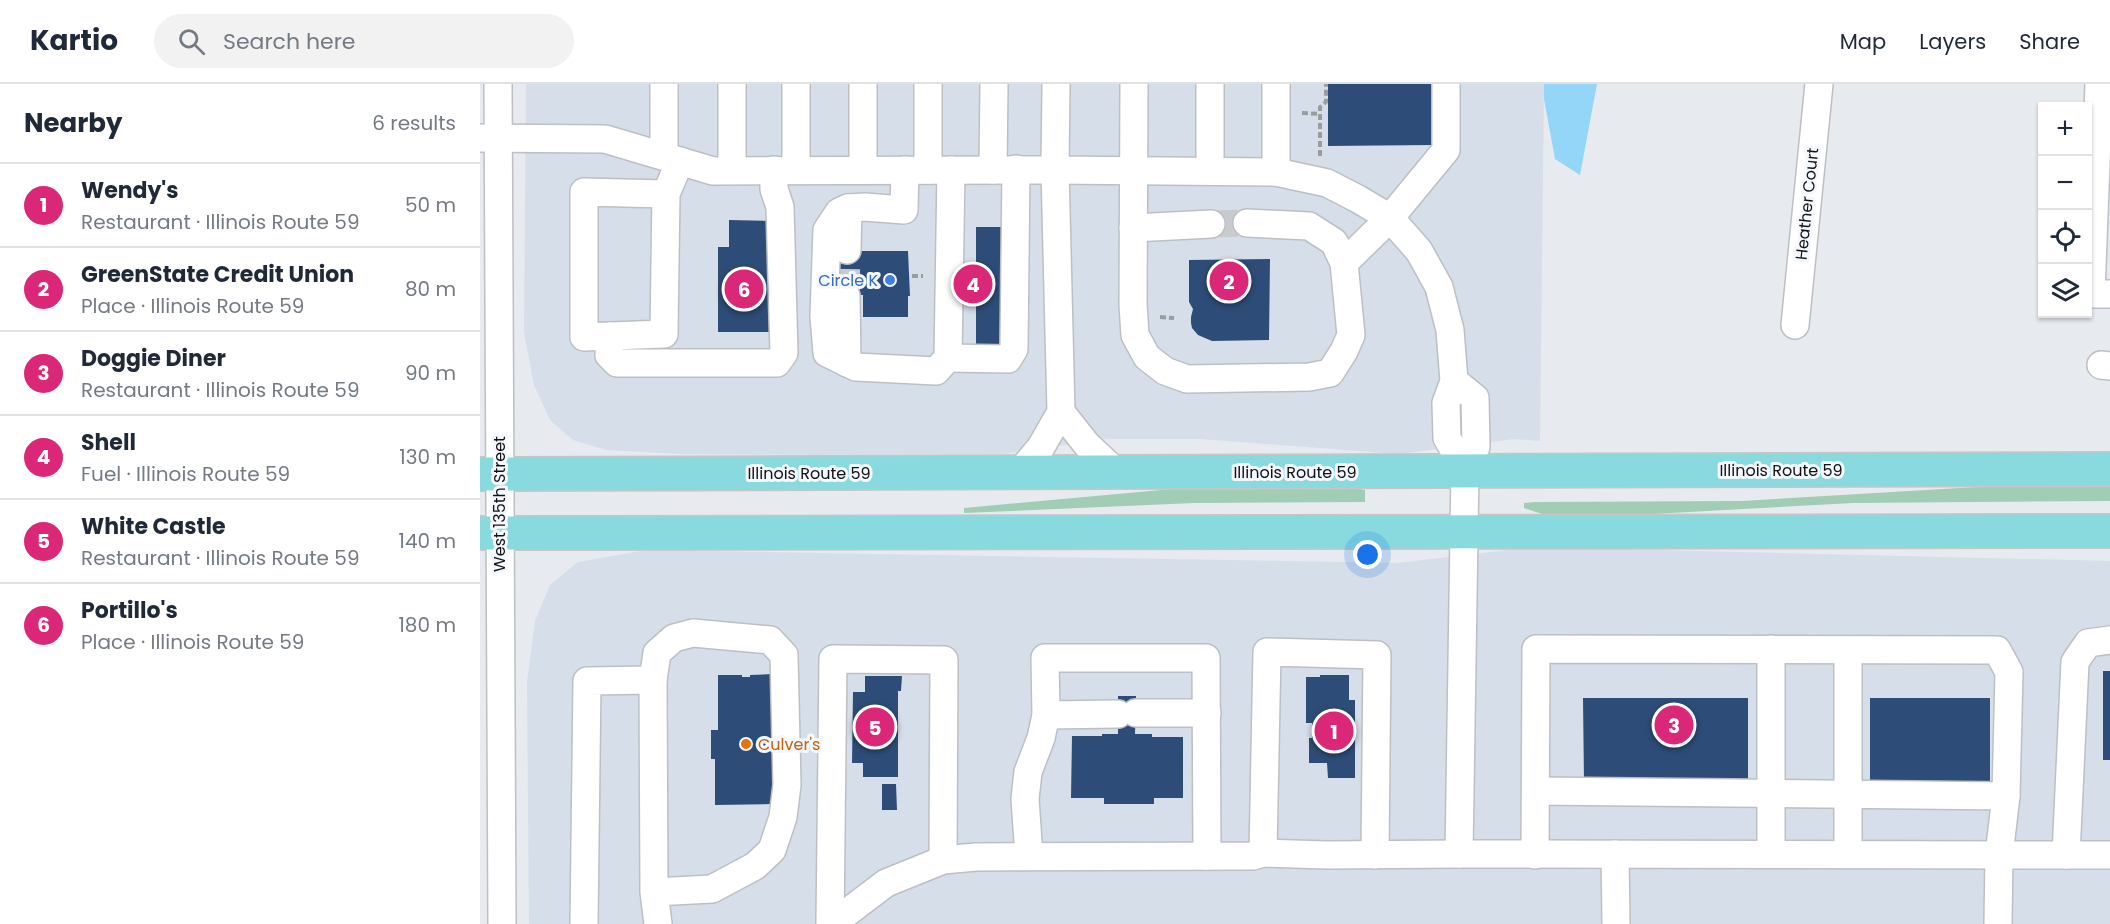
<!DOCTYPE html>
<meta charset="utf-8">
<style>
body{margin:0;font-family:Poppins,sans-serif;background:#f2f2f3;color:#1f2937}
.controls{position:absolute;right:18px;top:18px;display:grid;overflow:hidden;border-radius:0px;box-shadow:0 2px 4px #0004}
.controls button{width:54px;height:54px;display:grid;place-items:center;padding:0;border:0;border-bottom:2px solid #e0e1e3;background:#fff;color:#1f2937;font:30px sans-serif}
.you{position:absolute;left:888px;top:471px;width:21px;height:21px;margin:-15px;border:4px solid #fff;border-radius:50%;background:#1a73e8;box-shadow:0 0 0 9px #1a73e833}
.badge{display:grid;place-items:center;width:39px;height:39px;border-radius:50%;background:#db2777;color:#fff;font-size:20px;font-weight:700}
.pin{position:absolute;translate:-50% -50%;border:3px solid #fff;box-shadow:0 2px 6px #0006}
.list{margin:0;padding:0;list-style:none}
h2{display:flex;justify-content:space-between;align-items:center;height:78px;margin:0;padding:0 24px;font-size:26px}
h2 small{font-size:20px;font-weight:400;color:#747a83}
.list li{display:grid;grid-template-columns:39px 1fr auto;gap:18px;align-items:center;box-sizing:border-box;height:84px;padding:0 24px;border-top:2px solid #e0e1e3}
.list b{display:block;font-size:22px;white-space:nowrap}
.list p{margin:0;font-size:20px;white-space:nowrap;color:#747a83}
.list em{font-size:20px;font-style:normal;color:#747a83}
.icon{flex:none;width:33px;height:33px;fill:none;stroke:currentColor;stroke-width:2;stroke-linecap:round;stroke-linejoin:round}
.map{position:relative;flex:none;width:1630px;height:840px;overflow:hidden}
header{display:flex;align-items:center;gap:36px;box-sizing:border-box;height:84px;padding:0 30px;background:#fff;border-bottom:2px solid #e0e1e3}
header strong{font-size:28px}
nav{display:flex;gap:33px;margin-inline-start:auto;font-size:21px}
.search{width:420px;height:54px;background:#f2f2f3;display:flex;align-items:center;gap:15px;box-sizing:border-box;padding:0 21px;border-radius:33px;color:#747a83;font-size:22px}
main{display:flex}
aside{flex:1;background:#fff}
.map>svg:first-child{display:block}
</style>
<header>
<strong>Kartio</strong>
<div class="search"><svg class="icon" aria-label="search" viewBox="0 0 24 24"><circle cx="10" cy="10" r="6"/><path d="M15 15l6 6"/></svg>Search here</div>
<nav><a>Map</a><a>Layers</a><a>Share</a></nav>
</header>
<main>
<aside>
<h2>Nearby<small>6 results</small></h2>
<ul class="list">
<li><span class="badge">1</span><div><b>Wendy's</b><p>Restaurant · Illinois Route 59</p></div><em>50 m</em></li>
<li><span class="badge">2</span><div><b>GreenState Credit Union</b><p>Place · Illinois Route 59</p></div><em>80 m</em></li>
<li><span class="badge">3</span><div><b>Doggie Diner</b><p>Restaurant · Illinois Route 59</p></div><em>90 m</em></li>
<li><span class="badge">4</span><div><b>Shell</b><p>Fuel · Illinois Route 59</p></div><em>130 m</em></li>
<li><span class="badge">5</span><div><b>White Castle</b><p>Restaurant · Illinois Route 59</p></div><em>140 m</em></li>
<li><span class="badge">6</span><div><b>Portillo's</b><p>Place · Illinois Route 59</p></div><em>180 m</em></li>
</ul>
</aside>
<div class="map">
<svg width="1630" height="840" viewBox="0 0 1630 840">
<rect width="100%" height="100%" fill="#e7eaef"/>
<!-- built -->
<g fill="#d6dee9">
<polygon points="46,0 1064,0 1060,357 1034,355 919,370 721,355 627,355 523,370 334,371 200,370 126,366 93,356 70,336 54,301 44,248"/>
<polygon points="1054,463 1630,477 1630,840 49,840 47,598 55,537 70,501 98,478 167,466 917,479"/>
</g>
<!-- green -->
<g fill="#a1cdb4">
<polygon points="1630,402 1630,417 1373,419 1136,432 1071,433 1044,424 1044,419 1056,418 1262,417 1497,403"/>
<polygon points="875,404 885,406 885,418 714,419 484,429 484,424 692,405"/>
</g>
<!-- water -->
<polygon fill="#94d6f8" points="1064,0 1117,0 1100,91 1075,75 1064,15"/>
<!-- building -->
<g fill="#2d4d78">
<polygon points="848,0 953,0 953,61 848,62"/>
<polygon points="249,136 290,137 291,248 238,248 238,163 249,163"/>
<rect x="496" y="143" width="28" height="121"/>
<polygon points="357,167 428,167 430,212 428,212 428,233 383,233 383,211 356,211"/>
<polygon points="790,175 789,256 732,257 718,251 712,244 711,239 711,233 713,225 709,218 709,176"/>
<rect x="1623" y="587" width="7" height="89"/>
<polygon points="294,590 294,720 235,721 235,675 231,675 231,646 238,646 238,591 262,591 262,593 270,593 270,591"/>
<polygon points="840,591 869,591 869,616 875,616 875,694 848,694 847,679 829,679 829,654 832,654 832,639 826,639 826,593 840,593"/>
<polygon points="385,592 422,592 421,607 418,607 418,693 383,693 383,679 372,679 373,608 385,608"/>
<polygon points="638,612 656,612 655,650 672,650 672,653 703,653 703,714 674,714 674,720 624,720 624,714 591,714 592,652 622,652 622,650 638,650"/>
<polygon points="1103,614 1268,614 1268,697 1104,697"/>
<polygon points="1390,614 1510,614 1510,698 1390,699"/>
<polygon points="402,700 416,700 417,726 402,726"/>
</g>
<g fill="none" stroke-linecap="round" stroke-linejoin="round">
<!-- minor-tunnel -->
<g stroke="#c7cace" stroke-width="27" stroke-dasharray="27 14" stroke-linecap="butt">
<polyline points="731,140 767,139"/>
<polyline points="366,212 367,166"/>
</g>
<!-- minor casing -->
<g stroke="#bcc0c4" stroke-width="30">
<g id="minor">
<polyline points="18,0 22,840"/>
<polyline points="184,0 184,72"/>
<polyline points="252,0 252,86"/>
<polyline points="654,0 653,221 655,251 667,273 685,287 707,295 829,293 850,289 864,267 871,251 864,179 854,158 829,142 767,139"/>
<polyline points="730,0 730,87"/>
<polyline points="796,0 796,88"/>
<polyline points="1619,0 1611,210 1630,210"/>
<polyline points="0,54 125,55 233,87 575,86 796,88 847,99 878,115 910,134 939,167 959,203 970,246 974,297 966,319 967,354 985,386"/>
<polyline points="316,86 316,0"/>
<polyline points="383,86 383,0"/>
<polyline points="425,86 424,126 385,123 368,124 359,128 347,146 344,232 347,269 376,283 456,287 468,274"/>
<polyline points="448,86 448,0"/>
<polyline points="471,86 468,274 528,275 534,265 536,85"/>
<polyline points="513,86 514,0"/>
<polyline points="186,110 104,108 104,253 184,250 186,110 200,77"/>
<polyline points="653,144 731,140"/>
<polyline points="367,166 368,124"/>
<polyline points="864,179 910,134 966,66 966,0"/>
<polyline points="366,212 367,279"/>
<polyline points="1315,241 1339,0"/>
<polyline points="130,252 129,271 137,279 297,279 304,269 300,123 294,105 294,86"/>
<polyline points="1621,281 1630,282"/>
<polyline points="974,297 995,314 996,363 985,386 979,770"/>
<polyline points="581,328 607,361 636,388"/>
<polyline points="540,388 561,363 581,328 575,86 576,0"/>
<polyline points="656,629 727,629"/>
<polyline points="566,631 638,630"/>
<polyline points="1056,707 1526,712"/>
<polyline points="783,769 787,568 897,571 895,771"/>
<polyline points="1135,770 1136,840"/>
<polyline points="1291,770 1291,565"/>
<polyline points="1368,770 1368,566"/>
<polyline points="1055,771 1056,565 1517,566 1529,588 1526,712 1519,771 1518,840"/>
<polyline points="1586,771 1595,578 1608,559 1630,556"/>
<polyline points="549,772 545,715 548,688 561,654 566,631 565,574 726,574 727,772"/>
<polyline points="174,808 232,805 275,782 292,766 303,733 307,701 304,571 290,556 213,549 194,554 177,569 173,596 174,808 178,840"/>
<polyline points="104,840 107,597 173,596"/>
<polyline points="350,840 353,575 464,576 463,776"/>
<polyline points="352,840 406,799 463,776 496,773 773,772 783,769 846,771 979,770 1630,771"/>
</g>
</g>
<!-- major casing -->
<g stroke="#c6c6c6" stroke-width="36">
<g id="major">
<polyline points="0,390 1630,385"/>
<polyline points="0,449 1630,447"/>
</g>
</g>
<!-- path -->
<g stroke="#9a9ca0" stroke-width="4" stroke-dasharray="6 3" stroke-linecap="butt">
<polyline points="822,29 840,30"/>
<polyline points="840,72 840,23 846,18 846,0"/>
<polyline points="432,192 443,192"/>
<polyline points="680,233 694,234"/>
</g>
<!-- minor -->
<use href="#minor" stroke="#fff" stroke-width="27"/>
<!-- major -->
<use href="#major" stroke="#89dadf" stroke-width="33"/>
</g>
<!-- markers -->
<circle fill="#3f7fe0" stroke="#f4f7fc" stroke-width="2" cx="410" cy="196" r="6"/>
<circle fill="#e8710a" stroke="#f4f7fc" stroke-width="2" cx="266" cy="660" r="6"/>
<g text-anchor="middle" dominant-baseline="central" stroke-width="6" stroke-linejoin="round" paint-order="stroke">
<!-- street labels -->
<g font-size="16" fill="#101213" stroke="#f4f7fc">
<text transform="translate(1327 120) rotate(-84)">Heather Court</text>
<text x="1301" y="386">Illinois Route 59</text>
<text x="815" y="388">Illinois Route 59</text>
<text x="329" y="389">Illinois Route 59</text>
<text transform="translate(19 420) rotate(-90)">West 135th Street</text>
</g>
<!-- shop labels -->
<g font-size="16" fill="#366cbe" stroke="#f4f7fc" text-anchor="end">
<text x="398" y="196">Circle K</text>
</g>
<!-- food labels -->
<g font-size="16" fill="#c56008" stroke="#f4f7fc" text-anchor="start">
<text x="278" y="660">Culver's</text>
</g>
</g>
</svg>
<div class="controls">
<button>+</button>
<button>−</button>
<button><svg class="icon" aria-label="locate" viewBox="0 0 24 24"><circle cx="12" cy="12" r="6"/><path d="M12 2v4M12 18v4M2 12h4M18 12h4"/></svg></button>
<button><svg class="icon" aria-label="layers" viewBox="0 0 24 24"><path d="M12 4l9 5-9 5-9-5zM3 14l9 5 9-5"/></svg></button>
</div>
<div class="you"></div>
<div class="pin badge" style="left:854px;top:647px">1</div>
<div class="pin badge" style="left:749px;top:197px">2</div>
<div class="pin badge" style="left:1194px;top:641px">3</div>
<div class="pin badge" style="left:493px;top:200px">4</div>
<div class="pin badge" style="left:395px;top:643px">5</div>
<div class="pin badge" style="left:264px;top:205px">6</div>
</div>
</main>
